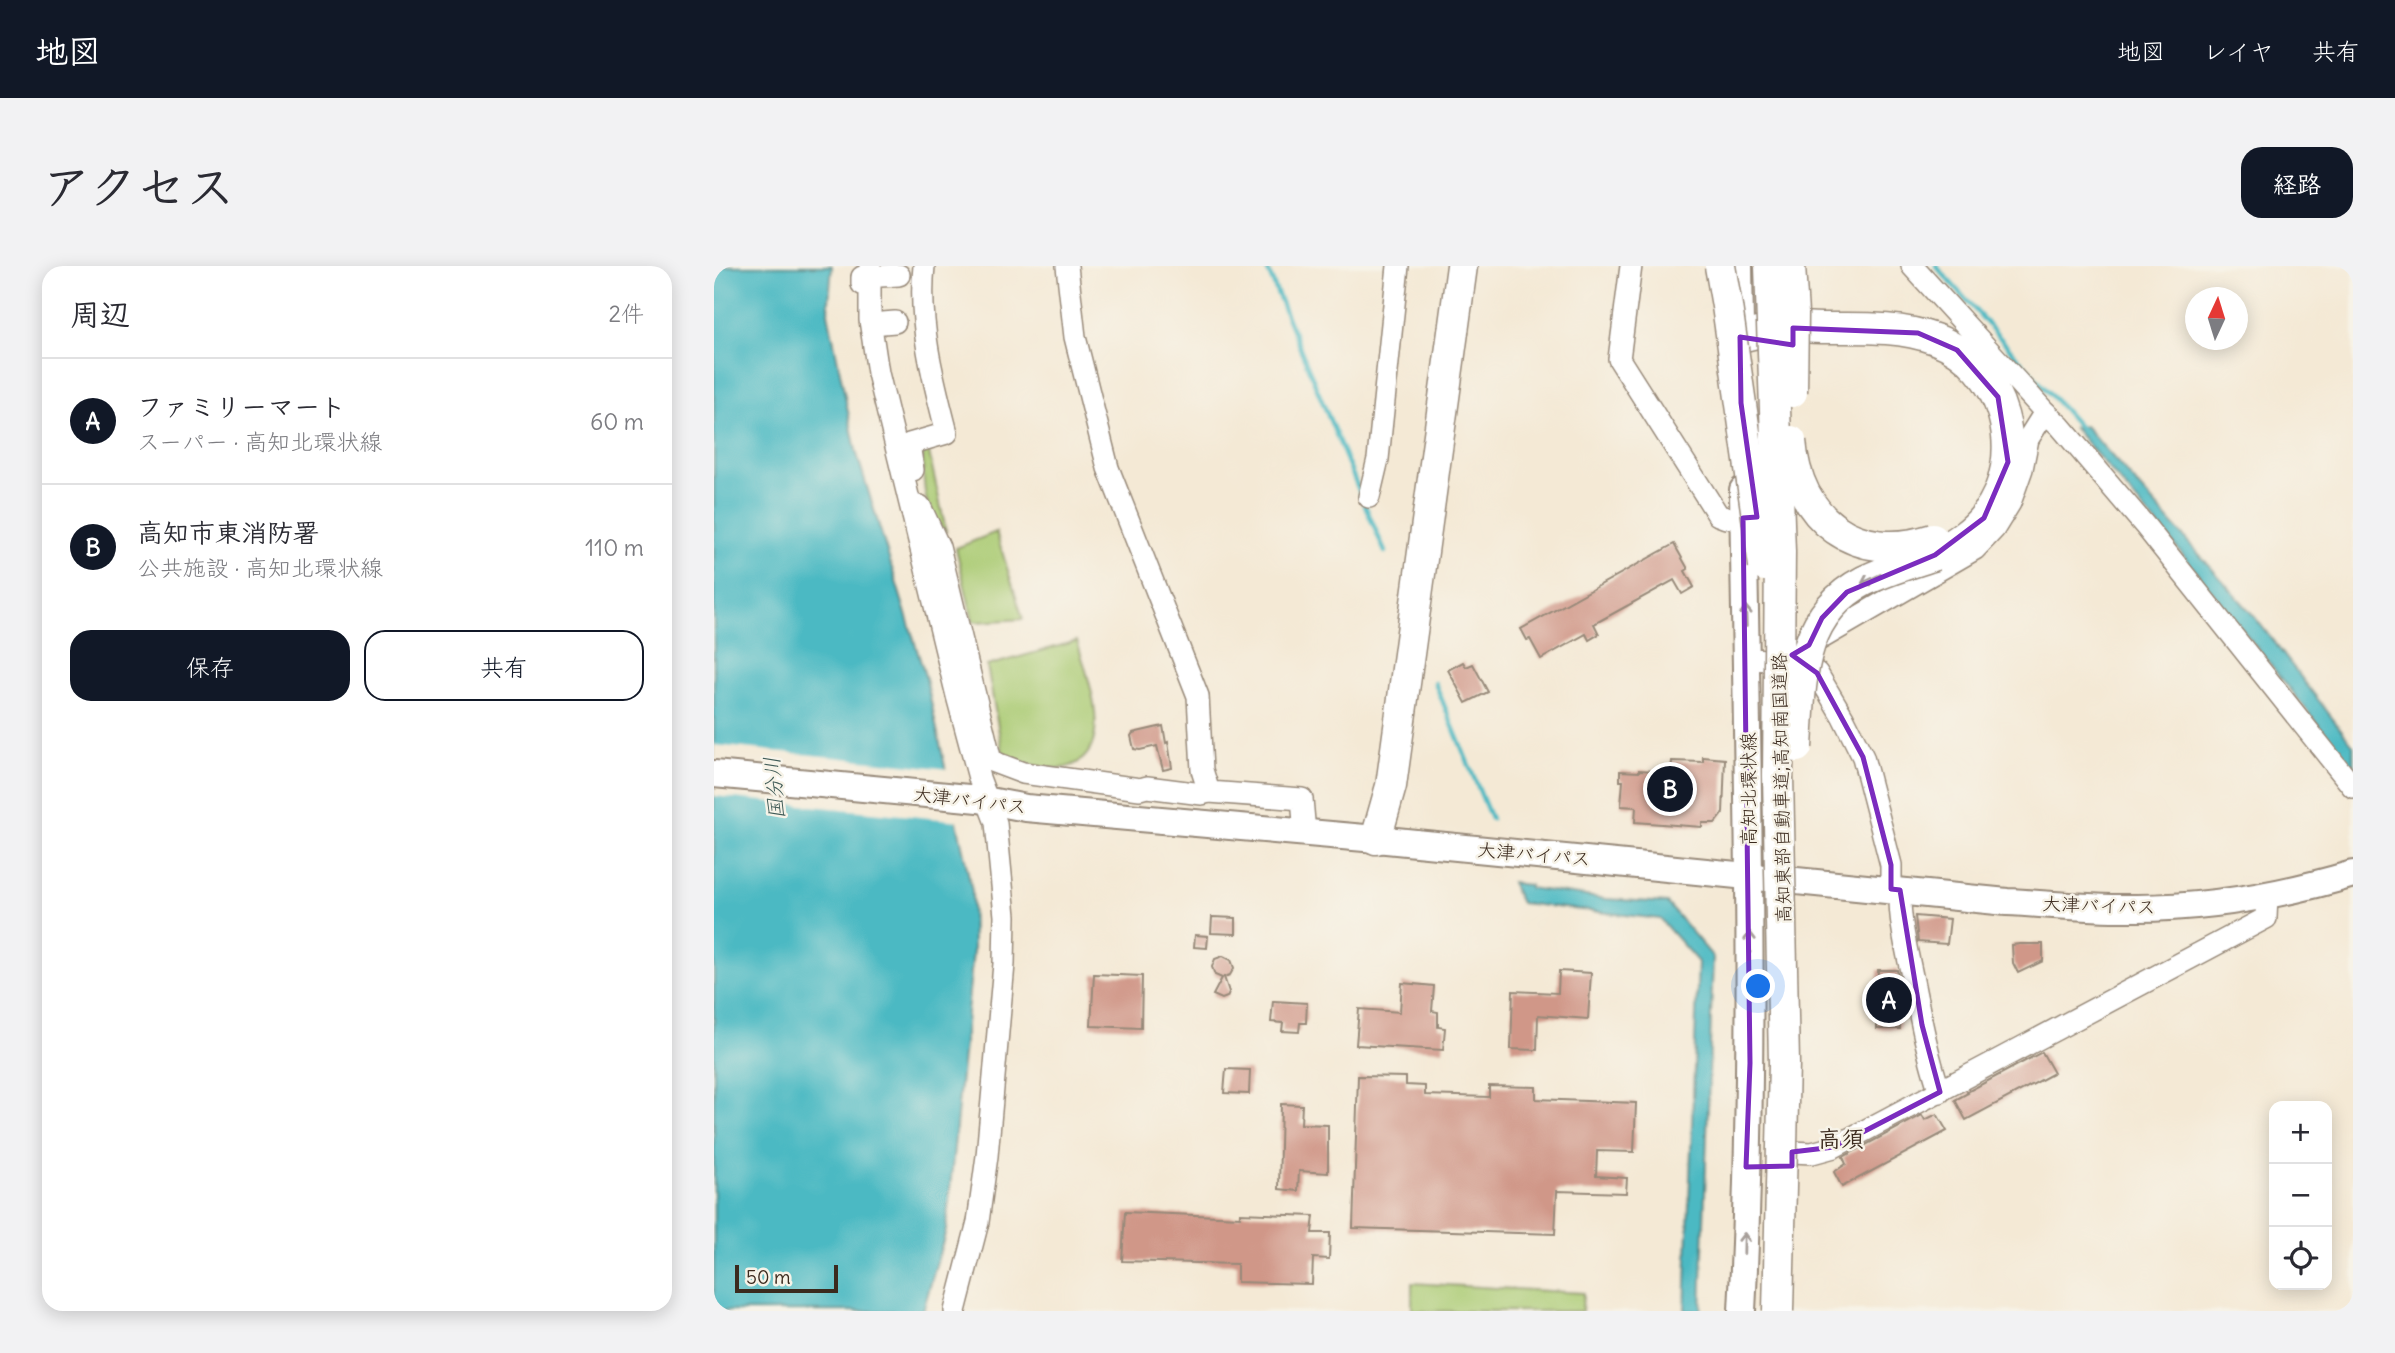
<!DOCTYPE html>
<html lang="ja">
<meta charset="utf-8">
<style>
body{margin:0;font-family:Delius,"Klee One",sans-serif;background:#f2f2f3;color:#2b2b33}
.controls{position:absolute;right:21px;bottom:21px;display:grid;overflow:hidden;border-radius:14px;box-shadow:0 4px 18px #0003}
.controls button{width:63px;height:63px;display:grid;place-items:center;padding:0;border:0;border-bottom:2px solid #e1e1e2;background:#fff;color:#2b2b33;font:35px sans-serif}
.compass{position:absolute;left:1471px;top:21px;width:63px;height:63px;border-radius:50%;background:#fff;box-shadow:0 4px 18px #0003;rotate:4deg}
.scale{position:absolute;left:21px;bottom:18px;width:103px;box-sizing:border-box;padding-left:7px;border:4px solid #3b2a1e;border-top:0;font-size:19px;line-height:24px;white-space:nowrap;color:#3b2a1e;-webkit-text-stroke:5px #f7f3e8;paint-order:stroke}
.you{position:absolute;left:1045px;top:721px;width:24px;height:24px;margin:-18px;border:5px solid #fff;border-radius:50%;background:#1a73e8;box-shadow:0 0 0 10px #1a73e833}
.badge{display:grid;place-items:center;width:46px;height:46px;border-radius:50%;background:#111827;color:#fff;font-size:23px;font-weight:700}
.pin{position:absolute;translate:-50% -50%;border:4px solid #fff;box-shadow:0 2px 7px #0006}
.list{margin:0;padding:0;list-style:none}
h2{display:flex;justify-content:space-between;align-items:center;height:91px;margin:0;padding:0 28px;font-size:30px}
h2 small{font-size:23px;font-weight:400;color:#7c7c81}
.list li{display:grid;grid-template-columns:46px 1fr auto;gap:21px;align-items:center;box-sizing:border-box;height:126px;padding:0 28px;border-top:2px solid #e1e1e2}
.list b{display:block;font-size:26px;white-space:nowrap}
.list p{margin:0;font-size:23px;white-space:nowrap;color:#7c7c81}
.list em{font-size:23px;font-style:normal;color:#7c7c81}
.actions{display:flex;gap:14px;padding:21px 28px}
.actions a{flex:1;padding:16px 0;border:2px solid #111827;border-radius:21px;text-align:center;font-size:24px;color:#111827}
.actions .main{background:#111827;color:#fff}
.icon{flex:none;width:38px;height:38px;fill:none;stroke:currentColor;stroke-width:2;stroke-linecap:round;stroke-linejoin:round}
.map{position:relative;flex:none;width:1639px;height:1045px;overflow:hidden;border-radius:21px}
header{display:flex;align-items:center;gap:42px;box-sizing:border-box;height:98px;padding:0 35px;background:#111827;color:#fff}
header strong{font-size:33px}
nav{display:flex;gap:38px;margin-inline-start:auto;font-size:24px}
.intro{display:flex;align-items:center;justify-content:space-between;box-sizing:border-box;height:168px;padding:0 42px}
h1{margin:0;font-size:49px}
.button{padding:18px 32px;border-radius:21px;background:#111827;color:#fff;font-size:24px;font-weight:700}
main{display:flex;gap:42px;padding:0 42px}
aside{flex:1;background:#fff;border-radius:21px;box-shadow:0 4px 18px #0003}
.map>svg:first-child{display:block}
</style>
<header>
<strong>地図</strong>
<nav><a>地図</a><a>レイヤ</a><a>共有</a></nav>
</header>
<div class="intro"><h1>アクセス</h1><a class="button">経路</a></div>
<main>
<aside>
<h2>周辺<small>2件</small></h2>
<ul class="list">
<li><span class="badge">A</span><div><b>ファミリーマート</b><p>スーパー · 高知北環状線</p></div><em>60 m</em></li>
<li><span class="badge">B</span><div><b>高知市東消防署</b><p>公共施設 · 高知北環状線</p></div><em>110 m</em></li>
</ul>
<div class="actions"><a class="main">保存</a><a>共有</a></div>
</aside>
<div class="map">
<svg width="1639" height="1045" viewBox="0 0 1639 1045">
<rect width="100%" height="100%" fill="#f7f3e8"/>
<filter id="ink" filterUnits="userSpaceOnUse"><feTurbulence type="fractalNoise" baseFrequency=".0143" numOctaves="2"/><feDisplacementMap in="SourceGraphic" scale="14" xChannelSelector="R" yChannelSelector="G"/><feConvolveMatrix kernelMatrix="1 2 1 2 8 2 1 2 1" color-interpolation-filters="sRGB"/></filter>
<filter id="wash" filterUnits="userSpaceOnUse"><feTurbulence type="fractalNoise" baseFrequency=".00686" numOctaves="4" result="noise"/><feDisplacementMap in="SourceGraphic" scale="28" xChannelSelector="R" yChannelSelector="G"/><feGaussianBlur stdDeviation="1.57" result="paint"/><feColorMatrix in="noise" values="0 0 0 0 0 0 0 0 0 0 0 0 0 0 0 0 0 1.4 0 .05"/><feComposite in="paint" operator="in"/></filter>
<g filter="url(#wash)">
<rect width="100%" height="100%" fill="#f4e9d5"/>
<!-- green -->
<g fill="#aacb73" stroke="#727a48" stroke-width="2">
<path d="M214,182L232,265C208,251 209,210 209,185Z"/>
<polygon points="282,266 309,353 262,356 259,355 242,282"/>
<path d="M363,375C373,410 406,491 349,502C335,505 305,495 290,493L273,400Z"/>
<polygon points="698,1017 869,1027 868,1045 698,1045"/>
</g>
<!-- water -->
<g fill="#4bb9c3" stroke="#437270" stroke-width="2">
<polygon points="0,0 118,0 114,47 142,185 212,413 258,625 259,685 232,964 209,1045 0,1045"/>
<polygon points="1371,160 1539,349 1639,479 1639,502 1464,283 1360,162"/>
<polygon points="797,617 815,619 815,622 892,633 953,637 999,691 987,1045 971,1045 984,696 946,653 807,637"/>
</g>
<!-- pier -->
<polygon fill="#f4e9d5" points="0,479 235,503 246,555 0,530"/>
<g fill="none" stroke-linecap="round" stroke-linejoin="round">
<!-- stream -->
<g stroke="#4bb9c3" stroke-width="4.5">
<polyline points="552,0 647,229"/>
<polyline points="1222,0 1368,164"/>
<polyline points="650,237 671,286"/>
<polyline points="721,417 777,553"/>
</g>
</g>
<g id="blocks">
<!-- building -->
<g fill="#d09788">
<polygon points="960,278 974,303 971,305 980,321 968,328 960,314 880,358 885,368 875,374 872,368 827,393 816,373 813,374 807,363"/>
<polygon points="749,396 752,401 759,398 774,426 752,437 734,404"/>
<polygon points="449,460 452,477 454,476 458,502 449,504 443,480 426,484 420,483 417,470 419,467"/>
<polygon points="989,491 1011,493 1009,547 1001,557 988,557 988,561 921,556 922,541 907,540 909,515 906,515 906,505 925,506 925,504 957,506 958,495 989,496"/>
<polygon points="1201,650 1236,653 1233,678 1204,676"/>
<polygon points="498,651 522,652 522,668 497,667"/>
<polygon points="481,669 494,670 493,682 480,681"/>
<polygon points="1306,678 1329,678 1329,695 1304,707 1299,697 1298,679"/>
<polygon points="509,690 517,694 520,702 516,709 510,711 515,726 513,731 508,733 499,729 508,712 501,709 498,701 501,693"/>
<polygon points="1164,704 1183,704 1186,719 1186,763 1163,763"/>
<polygon points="845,705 877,707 874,753 824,749 823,784 797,783 799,725 844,727"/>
<polygon points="380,708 428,710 427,762 377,760"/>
<polygon points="688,717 720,720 718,745 724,746 724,761 731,762 729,784 642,779 645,743 686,746"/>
<polygon points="559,735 593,737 592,757 586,757 585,766 568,765 569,757 557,756"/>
<polygon points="1328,786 1340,807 1252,854 1241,834 1254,827 1253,826"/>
<polygon points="512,803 536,804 535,828 510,827"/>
<polygon points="644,810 692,811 692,819 711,820 711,829 775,831 775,820 822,821 822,833 922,837 920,886 883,885 882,910 913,912 912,927 843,925 841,968 639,962"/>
<polygon points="567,838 588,839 587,858 614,859 614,907 585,905 584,925 565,923"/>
<polygon points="1223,848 1233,865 1128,921 1120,906 1132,898 1129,891 1208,849 1211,854"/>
<polygon points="411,946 526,951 526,947 600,950 598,967 616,967 615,993 599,992 598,1018 523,1016 523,998 408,995"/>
</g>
</g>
</g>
<g filter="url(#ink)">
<use href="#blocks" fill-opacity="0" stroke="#988a7a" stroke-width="2"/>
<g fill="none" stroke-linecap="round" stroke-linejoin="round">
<!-- minor casing -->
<g stroke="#988a7a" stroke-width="24">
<g id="minor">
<polyline points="156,0 156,54 164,107 243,430 265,512 282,557 291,650 290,698 273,890 264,956 241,1045"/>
<polyline points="353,0 361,71 394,202 484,430 488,504 495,526 588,533 591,567"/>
<polyline points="917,0 905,93 1004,249 1012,252 1045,251"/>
<polyline points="1198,0 1331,146 1346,160 1432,261 1639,521"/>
<polyline points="148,18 148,11 185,9"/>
<polyline points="157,58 181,56"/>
<path d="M199,204L195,178L233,167C219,113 204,57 210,0"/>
<polyline points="655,231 664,193 684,0"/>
<polyline points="206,240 225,281 277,495 309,507 426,523 433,521 488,528 495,526"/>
<polyline points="1033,393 1056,394 1094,380 1261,283 1280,263 1296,237 1308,203 1314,173 1331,146"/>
<polyline points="1083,393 1103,407 1129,451 1149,491 1177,599 1177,623"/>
<path d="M1186,624C1185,653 1192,681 1198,710C1206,749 1213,788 1226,826"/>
<polyline points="1078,886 1098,887 1120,881 1552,652 1553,630"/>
</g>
</g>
<!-- major casing -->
<g stroke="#988a7a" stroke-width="30">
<g id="major">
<polyline points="1025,0 1026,60"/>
<path d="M0,508L265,533L312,542L662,573L1293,636C1336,638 1379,643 1422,642C1496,642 1568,629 1639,608"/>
<path d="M1028,1045C1042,772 1033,498 1029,224"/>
</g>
</g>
<!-- highway casing -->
<g stroke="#988a7a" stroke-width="33">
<g id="highway">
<path d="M1026,71C1040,68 1054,64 1068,62C1081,60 1096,62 1110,62C1147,62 1186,60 1221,73C1291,99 1316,191 1271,250C1258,267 1239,278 1221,289"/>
<polyline points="662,573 677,520 748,0"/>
</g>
</g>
<!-- minor -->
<use href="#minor" stroke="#fff" stroke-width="21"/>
<!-- major -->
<use href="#major" stroke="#fff" stroke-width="26"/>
<!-- highway -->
<use href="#highway" stroke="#fff" stroke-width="30"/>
<!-- highway-bridge casing -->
<g stroke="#988a7a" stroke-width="33" stroke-linecap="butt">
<g id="highway-bridge">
<polyline points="1006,0 1013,40 1050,300"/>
<polyline points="1056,0 1066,286 1064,510 1070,797 1064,1045"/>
<polyline points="1076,0 1079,48 1078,126"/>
<path d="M1077,175C1083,254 1142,298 1219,273"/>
<path d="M1083,481C1087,417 1084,349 1150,315C1172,304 1197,297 1221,289"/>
</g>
</g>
<!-- highway-bridge -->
<use href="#highway-bridge" stroke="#fff" stroke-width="30"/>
</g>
<!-- one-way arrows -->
<defs><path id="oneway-shaft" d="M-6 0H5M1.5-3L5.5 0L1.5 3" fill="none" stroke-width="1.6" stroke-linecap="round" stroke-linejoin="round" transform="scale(1.75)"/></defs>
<g stroke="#a79f9a">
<use href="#oneway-shaft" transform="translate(1157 313) rotate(155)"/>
<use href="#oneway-shaft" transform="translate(1032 350) rotate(-92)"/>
<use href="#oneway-shaft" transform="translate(1036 676) rotate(-90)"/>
<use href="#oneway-shaft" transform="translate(1030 977) rotate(-89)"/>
</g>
</g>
<!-- marked area -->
<path fill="none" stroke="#7b2cbf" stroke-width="5" stroke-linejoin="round" d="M1079,62L1204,67L1243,84L1284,131L1294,196L1270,252L1221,289L1133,326L1108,352L1095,379L1078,389L1103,407L1149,491L1177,599V623L1186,624L1208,759L1226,826L1120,881L1078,886V900L1032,901L1036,797L1029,252L1043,251L1027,137L1026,71L1079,79Z"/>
<g text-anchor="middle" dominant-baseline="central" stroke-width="5" stroke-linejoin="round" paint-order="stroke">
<!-- street labels -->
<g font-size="19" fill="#3b2a1e" stroke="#f7f3e8">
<text transform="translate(1067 522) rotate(-91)">高知東部自動車道;高知南国道路</text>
<text transform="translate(1034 523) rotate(-90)">高知北環状線</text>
<text transform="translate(256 534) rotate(7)">大津バイパス</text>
<text transform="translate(820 588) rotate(5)">大津バイパス</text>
<text transform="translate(1385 639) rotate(2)">大津バイパス</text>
</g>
<!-- water labels -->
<g font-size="21" font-style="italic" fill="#415c58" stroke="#f7f3e8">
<text transform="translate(60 522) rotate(-95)">国分川</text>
</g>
<!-- quarter labels -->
<g font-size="23" font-weight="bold" fill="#3b2a1e" stroke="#f7f3e8">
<text x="1127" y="872">高須</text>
</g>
</g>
</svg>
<div class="controls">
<button>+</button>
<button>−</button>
<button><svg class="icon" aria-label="locate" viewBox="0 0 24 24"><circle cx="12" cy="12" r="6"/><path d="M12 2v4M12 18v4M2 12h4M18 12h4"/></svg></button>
</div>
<svg class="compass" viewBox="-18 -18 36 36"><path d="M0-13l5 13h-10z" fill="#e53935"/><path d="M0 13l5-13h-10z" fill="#7c7c81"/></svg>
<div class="scale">50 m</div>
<div class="you"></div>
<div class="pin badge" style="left:1175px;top:734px">A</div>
<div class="pin badge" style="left:956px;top:523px">B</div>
</div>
</main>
